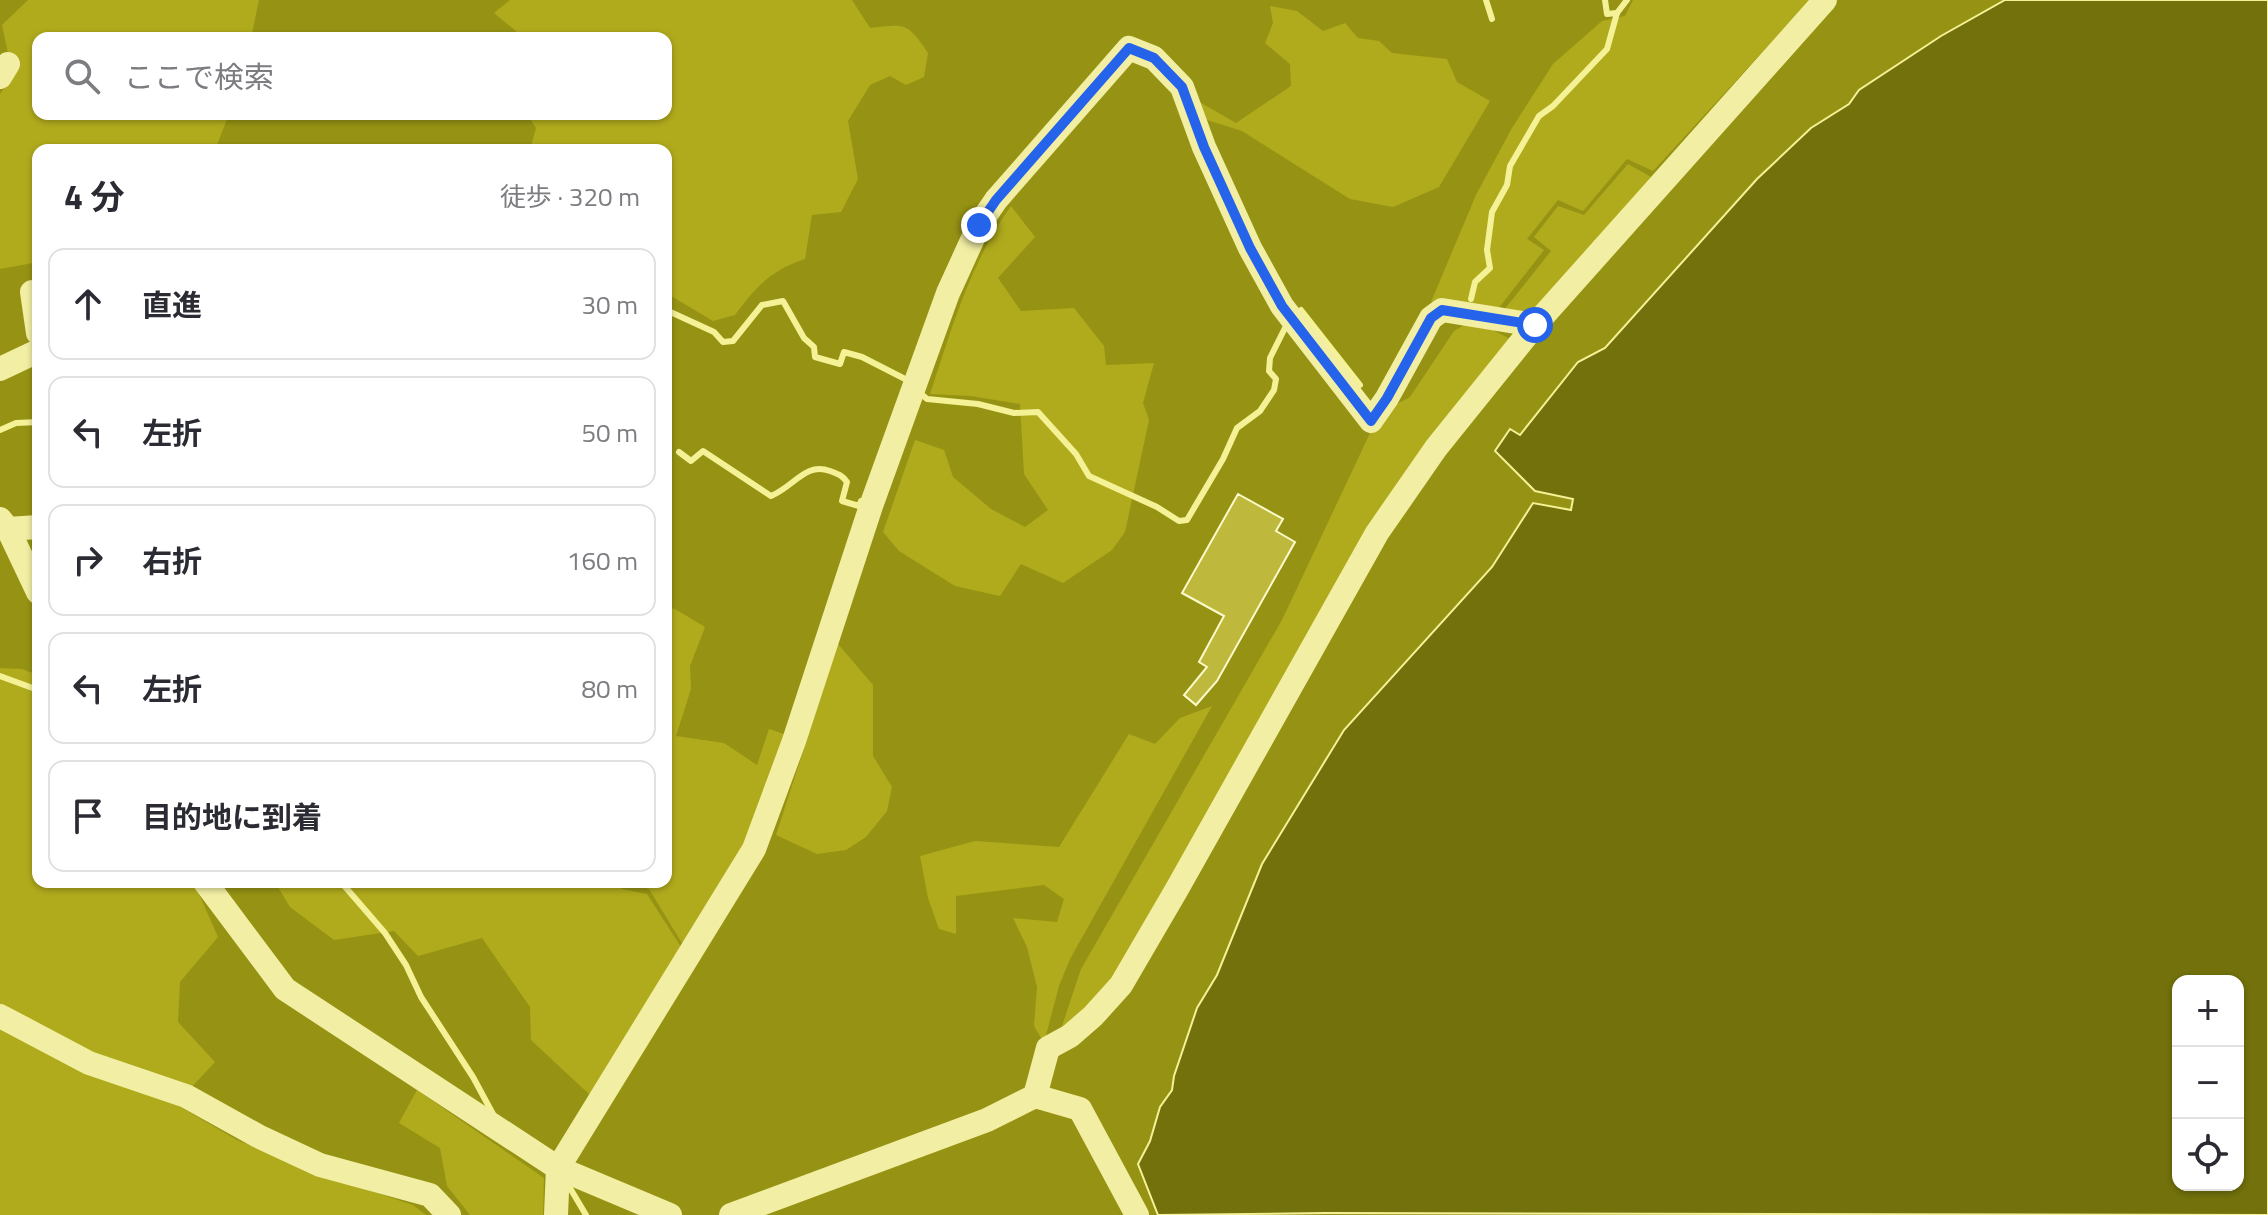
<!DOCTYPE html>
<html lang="ja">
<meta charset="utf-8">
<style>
body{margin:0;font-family:"Titillium Web","Noto Sans JP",sans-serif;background:#f2f2f3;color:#2b2b33}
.controls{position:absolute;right:24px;bottom:24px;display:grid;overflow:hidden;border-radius:16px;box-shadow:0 2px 6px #0004}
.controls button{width:72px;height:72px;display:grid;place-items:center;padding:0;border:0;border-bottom:2px solid #e1e1e2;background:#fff;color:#2b2b33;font:40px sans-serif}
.stop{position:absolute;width:24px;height:24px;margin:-18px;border:6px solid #2563eb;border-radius:50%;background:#fff}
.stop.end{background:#2563eb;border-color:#fff;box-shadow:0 2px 8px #0008}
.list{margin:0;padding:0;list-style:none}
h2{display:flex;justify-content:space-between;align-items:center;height:104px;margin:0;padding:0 32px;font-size:34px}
h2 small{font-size:26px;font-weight:400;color:#7c7c81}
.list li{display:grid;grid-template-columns:52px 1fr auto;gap:24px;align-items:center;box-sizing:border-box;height:112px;margin:0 16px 16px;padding:0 16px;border:2px solid #e1e1e2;border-radius:16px}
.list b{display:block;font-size:30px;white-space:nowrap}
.list em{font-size:26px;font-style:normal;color:#7c7c81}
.icon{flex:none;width:44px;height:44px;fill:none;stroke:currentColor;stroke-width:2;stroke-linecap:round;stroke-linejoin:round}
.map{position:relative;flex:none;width:2268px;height:1215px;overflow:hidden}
.search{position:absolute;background:#fff;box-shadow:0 2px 6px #0004;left:32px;top:32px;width:640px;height:88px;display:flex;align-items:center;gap:20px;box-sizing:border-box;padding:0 28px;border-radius:16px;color:#7c7c81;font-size:30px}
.panel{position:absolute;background:#fff;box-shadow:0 2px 6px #0004;left:32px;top:144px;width:640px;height:744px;border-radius:16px}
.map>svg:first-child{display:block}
</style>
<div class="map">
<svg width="2268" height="1215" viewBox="0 0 2268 1215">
<rect width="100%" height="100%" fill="#969314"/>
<!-- green -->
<g fill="#b0ab1c">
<polygon points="28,0 259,0 251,38 38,38 38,114 229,114 215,150 38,150 38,262 0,269 0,94 19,69 8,53 2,25"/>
<path d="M510,0H852L870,28C906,24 907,22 928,53L924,77L906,85L890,76L870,85L848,121L858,179L841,212L812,215L805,259C771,270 756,287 735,315L713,321L666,293V150H530L536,128L527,114H666V38H518L517,32L494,13Z"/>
<polygon points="1633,0 1810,0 1653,171 1627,159 1583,211 1558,200 1527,239 1544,250 1498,309 1431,302 1476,195 1512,128 1553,64 1602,21 1625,16"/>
<polygon points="1270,6 1297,11 1323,31 1345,23 1358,38 1379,41 1392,53 1447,59 1457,82 1490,101 1439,187 1393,207 1350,199 1242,131 1201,118 1196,100 1236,123 1291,86 1290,64 1265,43 1273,23"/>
<polygon points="1628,164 1651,177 1530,316 1504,310 1551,251 1534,237 1558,206 1584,215"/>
<path d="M1011,206L1035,237L998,278L1021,311L1074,308L1104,346L1106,365L1154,363L1143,403L1149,420L1125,532L1112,550L1063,583L1021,564L1000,596L955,586L899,551L883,532L915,440L944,450L953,477L991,509L1025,527L1048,510L1024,474L1020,404L971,396L930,394C952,328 970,263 1011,206Z"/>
<polygon points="1466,324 1493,330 1510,339 1117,973 1096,1000 1061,1029 1081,969 1282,620 1371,431 1382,412 1410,397 1454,331"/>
<polygon points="666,607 675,609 705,627 690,666 691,689 676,736 724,743 757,765 769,729 790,736 760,816 685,948 649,889 623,882 666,882 666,784 669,779 666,777"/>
<polygon points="838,644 873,685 873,756 892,787 887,811 866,837 846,850 817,854 776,835"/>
<polygon points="0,668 22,669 38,675 38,882 194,883 218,937 180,982 178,1022 215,1062 189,1090 100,1056 0,1007"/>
<polygon points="1212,706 1070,959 1059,986 1044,1043 1034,1026 1037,987 1027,947 1013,918 1057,922 1064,899 1044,885 956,896 956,934 939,929 928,898 920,856 975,841 1059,847 1129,734 1155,744 1180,718"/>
<polygon points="275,882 618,882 622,889 647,894 683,950 590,1095 531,1040 530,1007 482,938 418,956 394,931 334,940 290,907"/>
<polygon points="0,1027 177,1105 237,1140 313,1172 413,1205 426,1215 0,1215"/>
<polygon points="417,1090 544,1178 543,1215 470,1215 447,1186 440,1148 399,1123"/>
</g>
<!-- water -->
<path fill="#72710c" stroke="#f5f196" stroke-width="2" fill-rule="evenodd" d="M2005,0H2268V1215L1326,1213L1158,1215L1138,1164L1150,1141L1160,1107L1172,1090L1174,1076L1197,1008L1217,975L1262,864L1344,730L1492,567L1533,503L1571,510L1573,499L1535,491L1495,451L1510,429L1520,435L1578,362L1605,348L1757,179L1811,128L1849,104L1859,90L1941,36ZM2178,981H2238V1185H2178Z"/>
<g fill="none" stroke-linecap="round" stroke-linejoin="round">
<!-- stream -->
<g stroke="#f5f196" stroke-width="6">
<polyline points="1486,0 1492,19"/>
<polyline points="1605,0 1607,14 1617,13"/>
<polyline points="455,149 456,150"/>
<polyline points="1471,299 1475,282 1490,268 1487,250 1492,212 1507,185 1510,166 1539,116 1553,106 1607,49 1617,13 1627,0"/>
<polyline points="666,310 714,332 723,342 733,341 762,305 783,301 804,338 814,347 815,357 840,364 844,352 862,357 909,381"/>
<polyline points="1296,314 1301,310 1360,385"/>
<polyline points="919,392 927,399 978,404 1014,413 1038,412 1076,454 1089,476 1157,507 1179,521 1187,520 1223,459 1237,428 1260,411 1274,390 1276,379 1269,371 1270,358 1288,322"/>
<polyline points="0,430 16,423 38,422"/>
<path d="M679,452L691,461L703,451L771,496C795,486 805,462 830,471C838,474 842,475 847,482L842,501L859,506L861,501"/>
<polyline points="0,676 38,690"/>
<polyline points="341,882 385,933 406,965 421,997 473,1077 494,1116"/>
<polyline points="655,882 655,883"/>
<polyline points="570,1188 586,1215"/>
</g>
</g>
<!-- building -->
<polygon fill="#beb93d" stroke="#fdfbcc" stroke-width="2" points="1238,494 1283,519 1276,531 1295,542 1217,681 1196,705 1184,695 1207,667 1199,662 1224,616 1182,593"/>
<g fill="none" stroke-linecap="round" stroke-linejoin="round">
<!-- minor -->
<g stroke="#f2efa4" stroke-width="24">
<polyline points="0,77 8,64"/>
<polyline points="32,292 38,333"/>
<polyline points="0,369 38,351"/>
<polyline points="0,519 8,529 38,592"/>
<polyline points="8,529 38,527"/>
<polyline points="205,882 285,989 558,1168 670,1215"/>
<polyline points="0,1016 89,1063 186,1096 258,1136 320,1165 430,1195 449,1215"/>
<polyline points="1035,1096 1048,1048 1070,1036 1093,1016 1121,985 1177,889 1377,533 1436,448 1535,325 1825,0"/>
<polyline points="556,1215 558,1168 754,849 794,741 871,506 948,293 979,225 996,200 1129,48 1154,58 1182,87 1204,147 1250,248 1282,306 1371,421 1387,398 1431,318 1442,310 1535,325"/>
<polyline points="731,1215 987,1120 1035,1096 1080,1109 1137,1215"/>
</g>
</g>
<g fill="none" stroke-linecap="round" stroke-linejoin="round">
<!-- route -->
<polyline stroke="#2563eb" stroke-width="10" points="979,225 996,200 1129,48 1154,58 1182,87 1204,147 1250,248 1282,306 1371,421 1387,398 1431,318 1442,310 1535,325"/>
</g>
</svg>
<div class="controls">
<button>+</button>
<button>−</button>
<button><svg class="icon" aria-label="locate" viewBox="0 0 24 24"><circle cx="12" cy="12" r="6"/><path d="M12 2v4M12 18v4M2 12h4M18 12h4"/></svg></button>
</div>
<div class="stop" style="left:1535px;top:325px"></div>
<div class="stop end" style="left:979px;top:225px"></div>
<div class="search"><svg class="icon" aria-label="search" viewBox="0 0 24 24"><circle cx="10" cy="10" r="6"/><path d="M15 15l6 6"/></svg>ここで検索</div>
<section class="panel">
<h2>4 分<small>徒歩 · 320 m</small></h2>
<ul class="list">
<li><svg class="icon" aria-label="ahead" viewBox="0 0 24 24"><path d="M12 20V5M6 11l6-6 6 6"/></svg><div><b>直進</b></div><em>30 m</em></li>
<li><svg class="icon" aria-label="left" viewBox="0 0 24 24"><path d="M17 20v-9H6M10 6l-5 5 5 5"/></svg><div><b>左折</b></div><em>50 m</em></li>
<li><svg class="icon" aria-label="right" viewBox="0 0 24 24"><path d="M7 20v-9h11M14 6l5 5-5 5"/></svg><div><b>右折</b></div><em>160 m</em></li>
<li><svg class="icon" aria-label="left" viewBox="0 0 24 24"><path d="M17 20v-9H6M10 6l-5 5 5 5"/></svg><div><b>左折</b></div><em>80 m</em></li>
<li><svg class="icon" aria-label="arrive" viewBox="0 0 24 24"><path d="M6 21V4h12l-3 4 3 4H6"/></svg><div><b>目的地に到着</b></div></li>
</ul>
</section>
</div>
